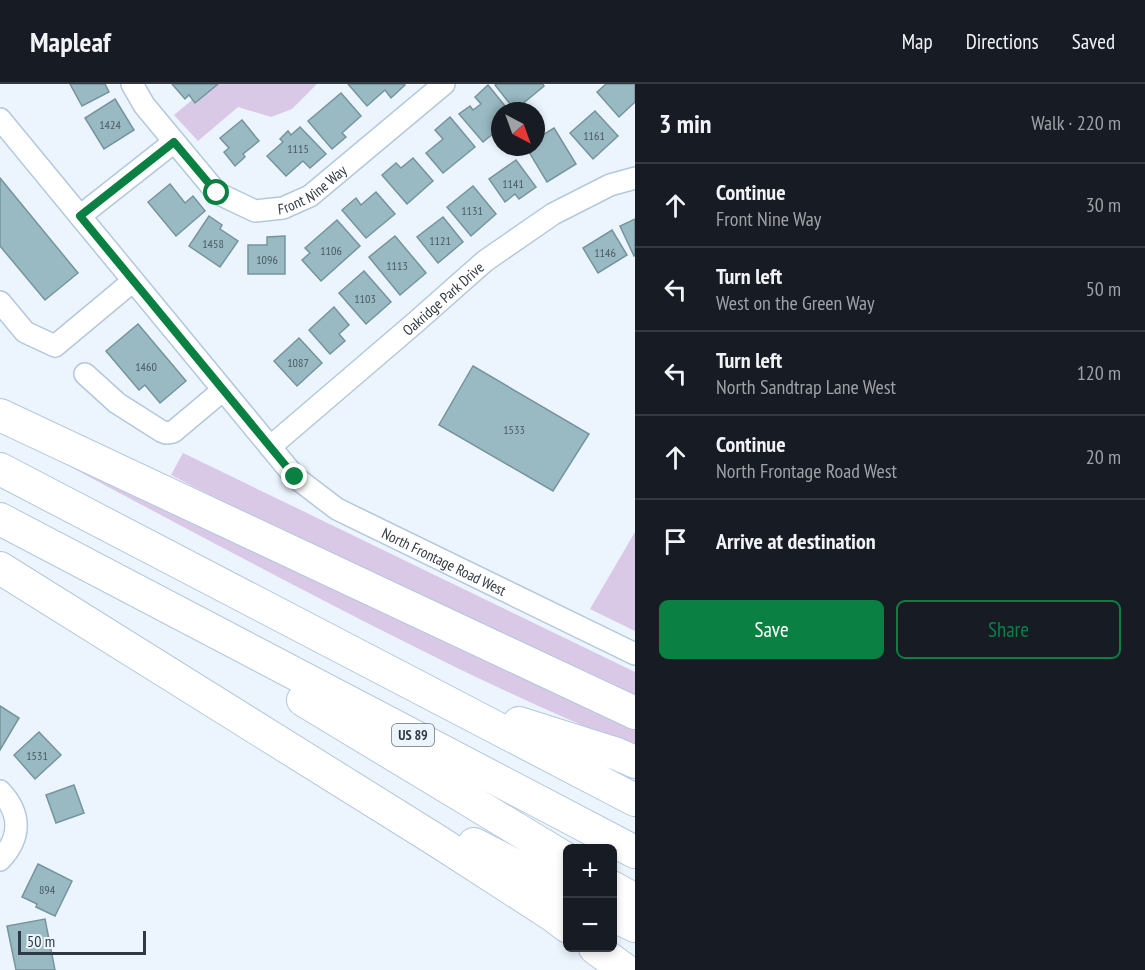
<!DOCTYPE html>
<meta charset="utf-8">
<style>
body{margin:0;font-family:"PT Sans Narrow",sans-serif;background:#20242c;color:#f1f3f6}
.controls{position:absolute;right:18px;bottom:18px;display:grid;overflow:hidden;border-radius:9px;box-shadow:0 3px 9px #0003}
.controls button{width:54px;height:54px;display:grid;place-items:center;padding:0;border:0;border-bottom:2px solid #363941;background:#171b24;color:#f1f3f6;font:30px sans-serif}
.compass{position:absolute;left:491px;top:18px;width:54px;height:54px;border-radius:50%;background:#171b24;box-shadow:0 3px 9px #0003;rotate:139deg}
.scale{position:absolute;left:18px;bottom:15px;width:128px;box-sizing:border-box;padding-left:6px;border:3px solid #303941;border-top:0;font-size:16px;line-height:21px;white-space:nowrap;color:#303941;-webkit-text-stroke:4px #ecf5fd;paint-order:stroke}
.stop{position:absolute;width:18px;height:18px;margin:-14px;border:4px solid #0b8043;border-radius:50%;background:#fff}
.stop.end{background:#0b8043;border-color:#fff;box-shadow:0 2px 6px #0008}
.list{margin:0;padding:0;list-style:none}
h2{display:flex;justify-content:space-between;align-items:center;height:78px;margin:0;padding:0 24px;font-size:26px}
h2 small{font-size:20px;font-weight:400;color:#9ea1a6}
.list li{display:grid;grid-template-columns:39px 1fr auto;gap:18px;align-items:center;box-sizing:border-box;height:84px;padding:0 24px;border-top:2px solid #363941}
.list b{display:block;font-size:22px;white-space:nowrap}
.list p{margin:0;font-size:20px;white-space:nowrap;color:#9ea1a6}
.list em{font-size:20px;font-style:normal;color:#9ea1a6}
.actions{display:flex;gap:12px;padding:18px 24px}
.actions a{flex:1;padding:14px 0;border:2px solid #0b8043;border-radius:9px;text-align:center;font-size:21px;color:#0b8043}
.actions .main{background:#0b8043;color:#fff}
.icon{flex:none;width:33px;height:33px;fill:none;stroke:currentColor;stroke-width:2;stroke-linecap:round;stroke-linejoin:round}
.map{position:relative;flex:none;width:635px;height:886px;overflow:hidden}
header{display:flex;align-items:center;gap:36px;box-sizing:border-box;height:84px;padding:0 30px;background:#171b24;border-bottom:2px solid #363941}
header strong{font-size:28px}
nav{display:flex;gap:33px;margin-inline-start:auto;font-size:21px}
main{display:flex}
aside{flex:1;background:#171b24}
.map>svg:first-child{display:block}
</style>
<header>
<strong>Mapleaf</strong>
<nav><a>Map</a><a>Directions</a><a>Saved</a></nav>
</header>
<main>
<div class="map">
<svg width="635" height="886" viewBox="0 0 635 886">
<rect width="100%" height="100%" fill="#ecf5fd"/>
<!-- green -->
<g fill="#dac8e7">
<polygon points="211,0 317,0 292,25 271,33 238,23 198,57 174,31"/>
<path d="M39,366L635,640V663C524,619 417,565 311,510C220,463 129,414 39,366Z"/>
<polygon points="183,369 635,588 635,611 351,482 241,427 171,391"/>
<polygon points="635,448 635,547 590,525"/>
</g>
<!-- building -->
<g fill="#9abac3" stroke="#75949d" stroke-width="1.5">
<polygon points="70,0 105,0 109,8 82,22"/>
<polygon points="172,0 218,0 195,19 189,11 185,15"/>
<polygon points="348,0 404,0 405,1 391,14 385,6 367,22"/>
<polygon points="497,0 543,0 544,2 515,26 495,1"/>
<polygon points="606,0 635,0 635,18 619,33 597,8"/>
<polygon points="488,1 509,27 500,27 500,44 483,58 459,30 470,22 473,26 481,20 475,13"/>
<polygon points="341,9 361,32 342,49 346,53 332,65 308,37"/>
<polygon points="115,15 134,46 104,65 85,34"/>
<polygon points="595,27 618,52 593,75 570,49"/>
<polygon points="450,33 475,63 443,89 426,69 443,55 435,46"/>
<polygon points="242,36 259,57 243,70 245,73 235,82 224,68 229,64 220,54"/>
<polygon points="300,43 326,70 310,84 303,77 286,92 267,72 283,58 280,55 288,47 291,51"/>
<polygon points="554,44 576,80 547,98 526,63 536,63 536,55"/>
<polygon points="413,74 433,97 407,120 382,91 396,79 401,84"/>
<polygon points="516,76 536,103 519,115 515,110 505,118 489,95"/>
<polygon points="0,94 78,189 45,216 0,162"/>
<polygon points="170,100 185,119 193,112 205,127 176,152 148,118"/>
<polygon points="473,102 496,130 471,152 447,123"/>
<polygon points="376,108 395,130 366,154 342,126 356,114 361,121"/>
<polygon points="209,132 222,141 220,145 238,157 220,183 189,162"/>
<polygon points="443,133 463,158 438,179 417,153"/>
<polygon points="635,135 635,171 634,172 620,142"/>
<polygon points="337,136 360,162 321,197 302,176 310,169 305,164"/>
<polygon points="612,146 627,171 598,189 583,164"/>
<polygon points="285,152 285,190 248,190 248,161 267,161 267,153"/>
<polygon points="395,152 426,189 400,211 369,173"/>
<polygon points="364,187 391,218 366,240 339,209"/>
<polygon points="334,223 349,241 339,250 345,257 330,270 309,246"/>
<polygon points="138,240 186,297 160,319 145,301 139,306 106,267"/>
<polygon points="299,254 322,279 297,302 274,277"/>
<polygon points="473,282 589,350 553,407 439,341"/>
<polygon points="0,622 19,634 0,666"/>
<polygon points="39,648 61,671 35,695 14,671"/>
<polygon points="74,701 84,729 56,739 46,711"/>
<polygon points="38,780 72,797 55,832 36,823 37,820 22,813"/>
<polygon points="45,835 55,886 16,886 7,842"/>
</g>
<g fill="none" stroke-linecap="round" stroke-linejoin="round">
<!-- minor casing -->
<g stroke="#b3c8dd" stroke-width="24">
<g id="minor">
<path id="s1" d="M132,0L144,21L217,109L255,127L283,124L310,112L444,0"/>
<path id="s2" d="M0,35L295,393L337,425L635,570"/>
<polyline points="80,132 174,58"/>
<polyline points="0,218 25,248 55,262 133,197"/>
<polyline points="85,290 117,319 161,347 166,349 173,348 223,306"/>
<path id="s3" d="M270,363L416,238L485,177L553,130L610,101L635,94"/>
<path d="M0,707C22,730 21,754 0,776"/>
</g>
</g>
<!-- highway casing -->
<g stroke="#b3c8dd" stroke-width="34">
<g id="highway">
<path d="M0,331C212,429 423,531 635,629"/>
<polyline points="0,385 635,716"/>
<polyline points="0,435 635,768"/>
<polyline points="0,484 439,758 552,831 568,843"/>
<polyline points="303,616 568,776"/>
<polyline points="519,639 617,670 635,678"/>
<polyline points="474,760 568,808"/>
<polyline points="612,803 635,816"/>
<polyline points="612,831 635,842"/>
<polyline points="595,864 625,886"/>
</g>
</g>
<!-- minor -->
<use href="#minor" stroke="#fff" stroke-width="21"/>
<!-- highway -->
<use href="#highway" stroke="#fff" stroke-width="32"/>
</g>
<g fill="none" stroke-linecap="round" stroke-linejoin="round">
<!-- route -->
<polyline stroke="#0b8043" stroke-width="8" points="217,109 174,58 80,132 295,393"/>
</g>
<g text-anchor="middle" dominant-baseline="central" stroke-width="6" stroke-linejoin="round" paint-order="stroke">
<!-- number labels -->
<g font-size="12" fill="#4a5962">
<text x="110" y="40">1424</text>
<text x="594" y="51">1161</text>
<text x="298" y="64">1115</text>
<text x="513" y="99">1141</text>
<text x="472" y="126">1131</text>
<text x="440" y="156">1121</text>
<text x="213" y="159">1458</text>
<text x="331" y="166">1106</text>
<text x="605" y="168">1146</text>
<text x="267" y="175">1096</text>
<text x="397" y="181">1113</text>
<text x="365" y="214">1103</text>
<text x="298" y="278">1087</text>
<text x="146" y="282">1460</text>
<text x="514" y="345">1533</text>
<text x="37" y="671">1531</text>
<text x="47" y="805">894</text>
</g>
<!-- shield labels -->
<rect fill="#ecf5fd" stroke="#687179" stroke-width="1.5" x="392" y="640" width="42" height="22" rx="4.5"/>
<g font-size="14" font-weight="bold" fill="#303941">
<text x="413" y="651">US 89</text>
</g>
<!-- street labels -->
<g font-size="15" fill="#303941" stroke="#ecf5fd">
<text stroke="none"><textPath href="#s1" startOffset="243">Front Nine Way</textPath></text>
<text stroke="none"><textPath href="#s3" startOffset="228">Oakridge Park Drive</textPath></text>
<text stroke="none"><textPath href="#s2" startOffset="636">North Frontage Road West</textPath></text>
</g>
</g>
</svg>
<div class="controls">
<button>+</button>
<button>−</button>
</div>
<svg class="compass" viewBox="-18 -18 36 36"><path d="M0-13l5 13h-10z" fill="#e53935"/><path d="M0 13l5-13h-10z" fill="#9ea1a6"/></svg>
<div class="scale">50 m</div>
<div class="stop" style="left:217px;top:109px"></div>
<div class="stop end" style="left:295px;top:393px"></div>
</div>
<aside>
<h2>3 min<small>Walk · 220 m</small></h2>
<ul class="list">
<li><svg class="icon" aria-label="ahead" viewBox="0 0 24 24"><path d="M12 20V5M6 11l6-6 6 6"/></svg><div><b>Continue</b><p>Front Nine Way</p></div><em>30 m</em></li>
<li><svg class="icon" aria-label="left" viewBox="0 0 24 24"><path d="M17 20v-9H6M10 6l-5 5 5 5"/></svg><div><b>Turn left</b><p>West on the Green Way</p></div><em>50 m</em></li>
<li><svg class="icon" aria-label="left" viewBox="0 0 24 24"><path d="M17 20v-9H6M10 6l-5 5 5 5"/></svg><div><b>Turn left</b><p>North Sandtrap Lane West</p></div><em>120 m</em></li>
<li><svg class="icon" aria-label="ahead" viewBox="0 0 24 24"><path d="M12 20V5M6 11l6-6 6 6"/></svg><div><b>Continue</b><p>North Frontage Road West</p></div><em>20 m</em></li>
<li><svg class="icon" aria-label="arrive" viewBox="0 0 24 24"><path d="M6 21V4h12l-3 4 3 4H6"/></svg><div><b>Arrive at destination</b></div></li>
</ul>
<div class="actions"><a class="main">Save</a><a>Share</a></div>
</aside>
</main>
